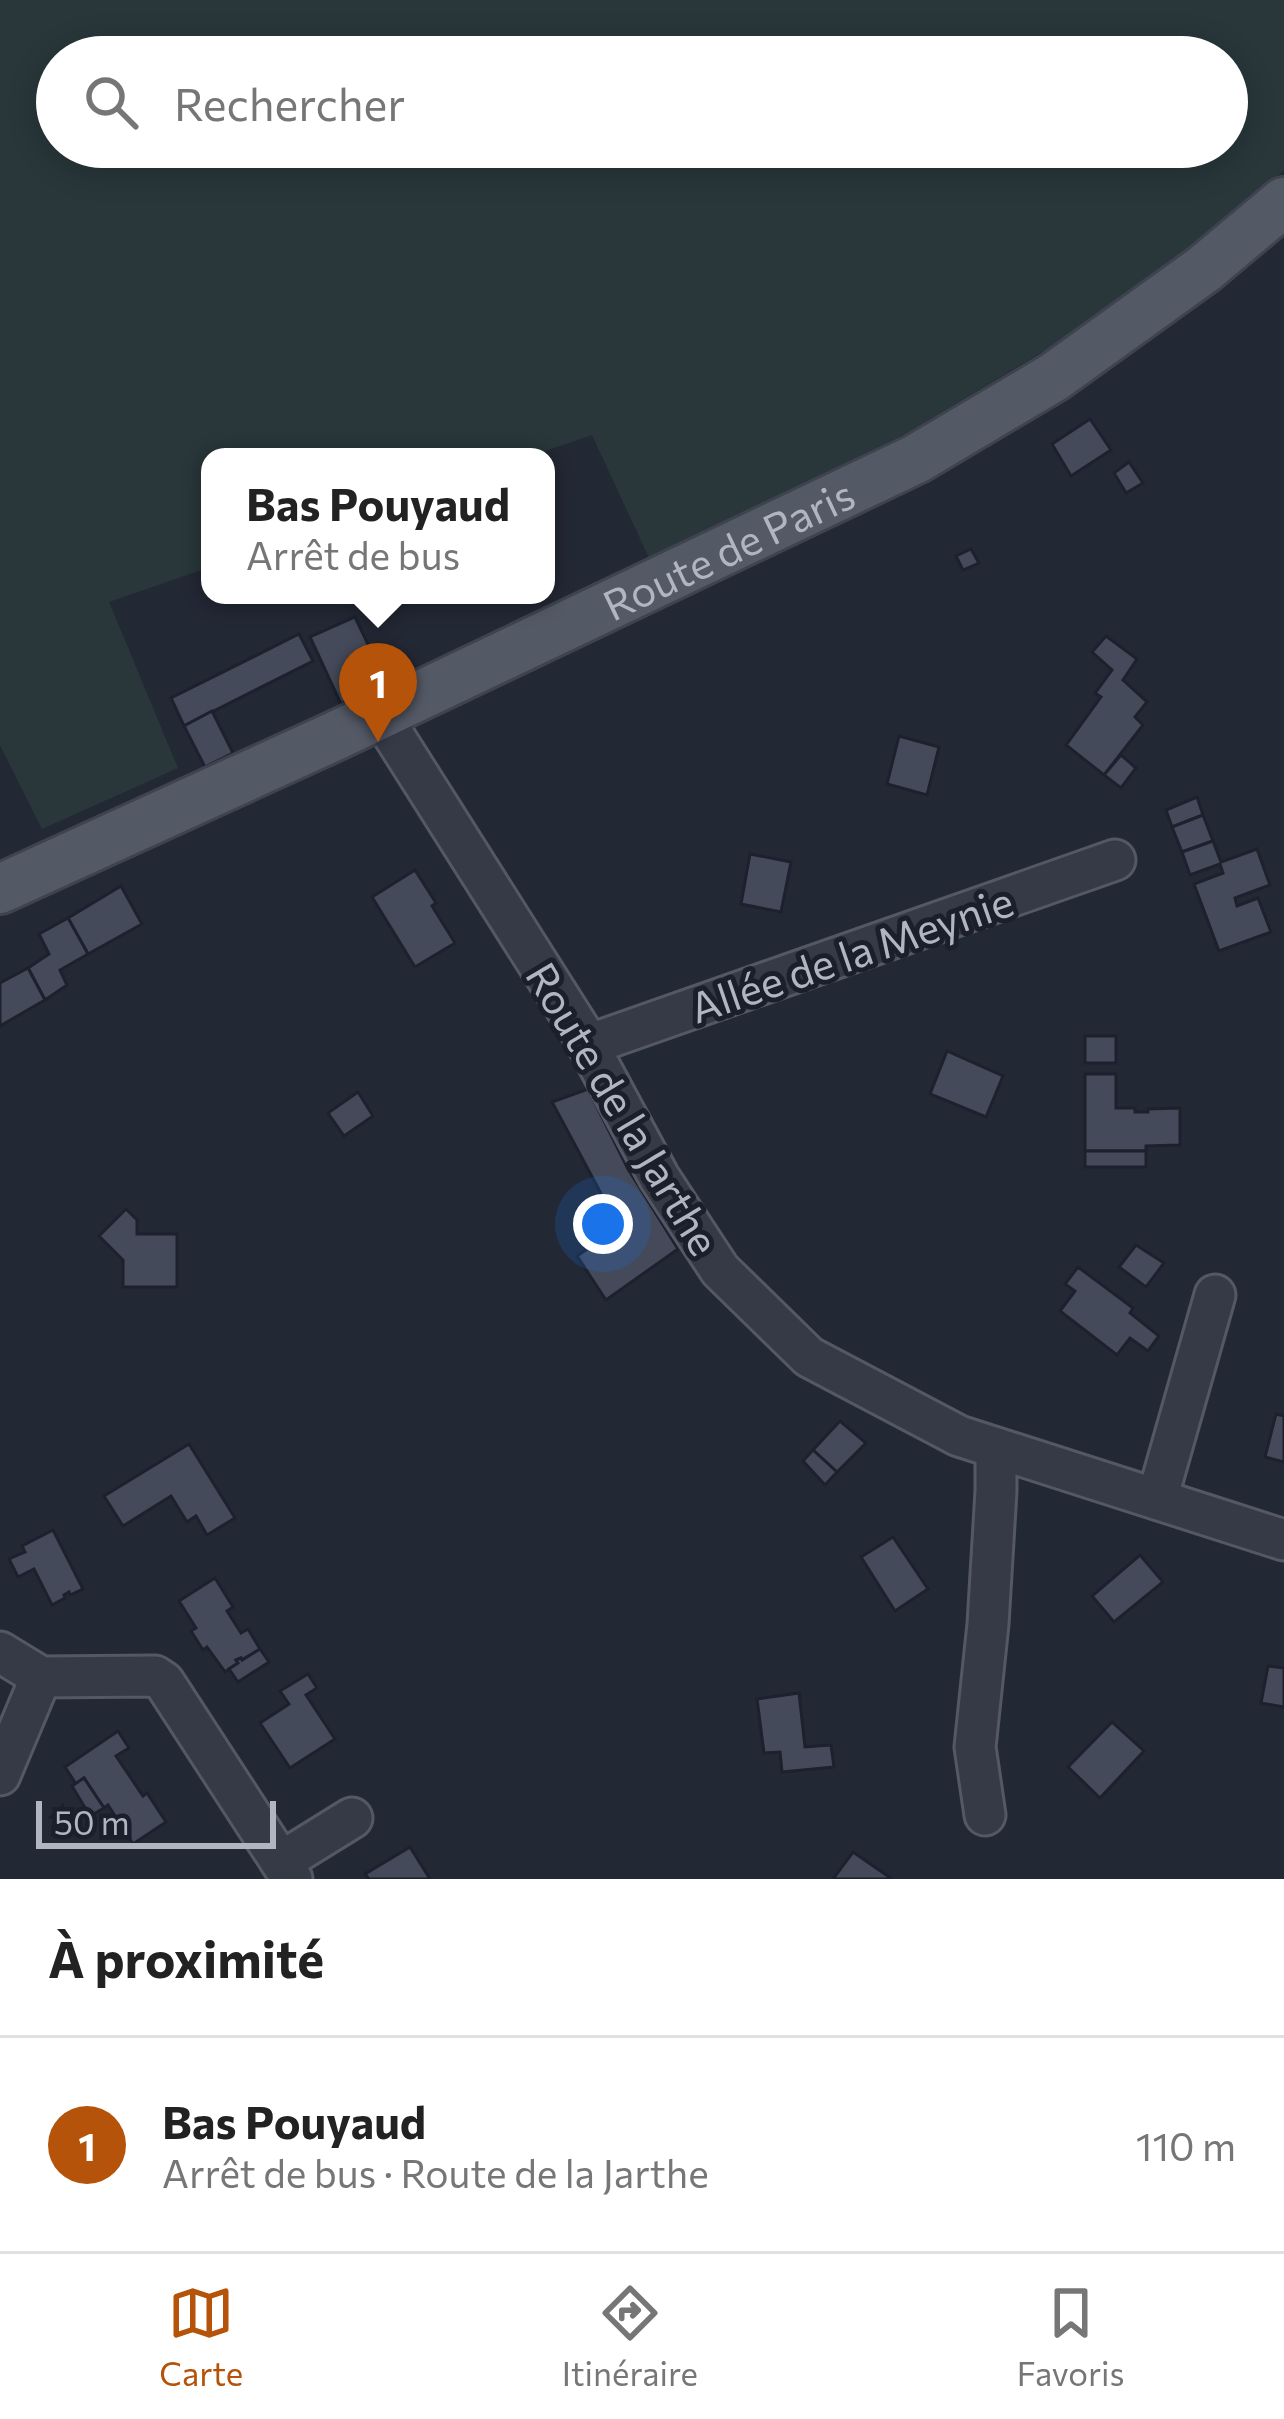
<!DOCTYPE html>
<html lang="fr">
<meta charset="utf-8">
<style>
body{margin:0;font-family:Commissioner,sans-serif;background:#f6f6f6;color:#222}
.scale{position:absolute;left:36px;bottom:30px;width:240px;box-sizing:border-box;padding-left:12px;border:6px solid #b1b5c2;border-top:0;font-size:33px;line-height:42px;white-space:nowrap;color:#b1b5c2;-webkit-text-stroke:9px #1b1f2b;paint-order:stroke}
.you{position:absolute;left:603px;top:1224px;width:42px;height:42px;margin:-30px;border:9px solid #fff;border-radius:50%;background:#1a73e8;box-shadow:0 0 0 18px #1a73e833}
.badge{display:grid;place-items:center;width:78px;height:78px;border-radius:50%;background:#b45309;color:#fff;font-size:39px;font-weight:700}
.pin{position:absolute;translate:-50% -99px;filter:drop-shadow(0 3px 6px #0008)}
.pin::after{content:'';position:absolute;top:63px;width:42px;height:36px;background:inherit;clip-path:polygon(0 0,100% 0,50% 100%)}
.popup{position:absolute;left:201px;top:448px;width:354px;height:156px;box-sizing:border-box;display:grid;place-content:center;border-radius:24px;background:#fff;filter:drop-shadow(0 3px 9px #0005);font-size:39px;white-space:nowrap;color:#767676}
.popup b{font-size:45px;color:#222}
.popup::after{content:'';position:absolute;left:50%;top:100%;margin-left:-24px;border:24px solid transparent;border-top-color:#fff}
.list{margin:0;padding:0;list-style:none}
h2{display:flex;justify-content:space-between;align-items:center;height:156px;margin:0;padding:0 48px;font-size:51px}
h2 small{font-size:39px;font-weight:400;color:#767676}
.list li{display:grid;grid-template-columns:78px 1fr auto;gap:36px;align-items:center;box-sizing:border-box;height:216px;padding:0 48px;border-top:3px solid #e0e0e0}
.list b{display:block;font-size:45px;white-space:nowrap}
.list p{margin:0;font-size:39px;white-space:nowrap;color:#767676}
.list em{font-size:39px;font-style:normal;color:#767676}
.icon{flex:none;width:66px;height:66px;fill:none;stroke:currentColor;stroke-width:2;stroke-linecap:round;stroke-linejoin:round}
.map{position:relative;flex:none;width:1284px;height:1879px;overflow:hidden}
.search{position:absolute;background:#fff;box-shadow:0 6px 30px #0003;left:36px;right:36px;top:36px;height:132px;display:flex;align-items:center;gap:30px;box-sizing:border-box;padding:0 42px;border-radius:66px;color:#767676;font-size:45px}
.sheet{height:372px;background:#fff}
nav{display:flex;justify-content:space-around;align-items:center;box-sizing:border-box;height:168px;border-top:3px solid #e0e0e0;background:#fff;font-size:33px;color:#767676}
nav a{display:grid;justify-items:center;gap:6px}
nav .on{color:#b45309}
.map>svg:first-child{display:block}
</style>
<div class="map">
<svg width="1284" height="1879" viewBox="0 0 1284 1879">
<rect width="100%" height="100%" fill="#232835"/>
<!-- green -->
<path fill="#29373a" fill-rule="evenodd" d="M0,0H1284V170L1202,241L1090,323L907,433L650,560L592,435L528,457H210V567L109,602L178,768L42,829L0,745ZM57,57H1227V147H57Z"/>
<!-- building -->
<g fill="#444a5a" stroke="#1d212d" stroke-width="3">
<polygon points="1090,419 1111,450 1071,476 1052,444"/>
<polygon points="1129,462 1143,483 1126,493 1114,473"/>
<polygon points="971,549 979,563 963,570 956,556"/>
<polygon points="355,617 386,682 341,704 310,637"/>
<polygon points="299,634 313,661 184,726 171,698"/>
<polygon points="1106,636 1137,659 1123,680 1147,702 1135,717 1143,725 1104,775 1066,745 1101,697 1095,693 1112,670 1092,652"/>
<polygon points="212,711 233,753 205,767 184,726"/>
<polygon points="899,736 939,747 927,795 887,784"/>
<polygon points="1121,755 1136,768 1121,788 1104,775"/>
<polygon points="1197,797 1203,815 1172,827 1166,810"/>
<polygon points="1203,815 1213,841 1182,852 1172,827"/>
<polygon points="1213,841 1221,862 1257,849 1270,885 1235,898 1237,906 1258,898 1271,932 1219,951 1194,884 1223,873 1220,864 1190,875 1182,852"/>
<polygon points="750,854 791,862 781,912 741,904"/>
<polygon points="415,870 436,903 432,906 455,943 415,967 372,897"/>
<polygon points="121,886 142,924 88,954 68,918"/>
<polygon points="68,918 88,954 60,970 67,985 45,1000 28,968 49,954 39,934"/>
<polygon points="28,968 45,1000 0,1026 0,983"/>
<rect x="1085" y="1036" width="31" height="27"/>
<polygon points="947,1051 1003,1076 986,1117 930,1094"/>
<polygon points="1085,1074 1116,1074 1116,1108 1135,1108 1135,1112 1148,1112 1148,1109 1180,1108 1180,1145 1146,1146 1146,1151 1085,1151"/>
<polygon points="588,1089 628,1169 678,1249 606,1300 577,1256 619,1227 552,1102"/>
<polygon points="358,1092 373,1116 344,1136 328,1113"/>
<rect x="1085" y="1151" width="61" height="16"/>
<polygon points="126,1209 137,1220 137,1234 177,1234 177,1287 123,1287 123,1260 99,1236"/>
<polygon points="1136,1245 1164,1263 1146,1287 1119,1267"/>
<polygon points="1078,1267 1133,1308 1130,1313 1159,1336 1148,1351 1130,1338 1117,1355 1060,1311 1075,1291 1065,1284"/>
<polygon points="1276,1414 1284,1416 1284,1462 1265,1457"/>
<polygon points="840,1421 866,1443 837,1472 813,1450"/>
<polygon points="189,1444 235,1518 207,1535 196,1516 187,1522 171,1496 123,1526 104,1496"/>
<polygon points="813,1450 837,1472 825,1485 803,1461"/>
<polygon points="53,1530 83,1589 70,1595 69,1592 64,1595 65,1598 52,1605 34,1569 18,1577 9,1559 25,1552 22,1546"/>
<polygon points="893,1537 928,1589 895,1611 861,1557"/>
<polygon points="1140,1555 1163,1582 1114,1622 1092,1596"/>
<polygon points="215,1578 233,1607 227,1611 241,1633 248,1629 260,1649 242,1660 241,1658 236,1660 238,1663 225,1672 207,1647 203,1650 191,1631 196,1628 179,1601"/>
<polygon points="260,1649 269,1662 238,1682 229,1669 238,1663 236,1660 241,1658 242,1660"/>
<polygon points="1268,1666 1284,1668 1284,1707 1261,1703"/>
<polygon points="308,1674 317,1688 306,1695 335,1739 290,1768 260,1723 289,1704 280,1691"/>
<polygon points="799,1693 805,1747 831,1745 834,1767 782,1772 780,1752 764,1753 757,1699"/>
<polygon points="1112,1722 1144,1751 1100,1798 1068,1767"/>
<polygon points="118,1731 129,1748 116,1756 143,1796 147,1793 166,1822 133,1844 108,1805 104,1808 84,1778 76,1784 65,1767"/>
<polygon points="84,1778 104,1808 90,1816 72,1786"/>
<polygon points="410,1847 430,1879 369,1879 365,1874"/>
<polygon points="853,1852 892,1879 833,1879"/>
</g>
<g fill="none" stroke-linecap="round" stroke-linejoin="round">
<!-- minor casing -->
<g stroke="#545864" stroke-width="45">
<g id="minor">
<polyline points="380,714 580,1030 659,1177 720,1270 809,1357 959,1436 1284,1540"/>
<polyline points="588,1045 1115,860"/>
<polyline points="1157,1499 1215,1295"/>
<polyline points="0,1652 41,1677 155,1676 164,1682 292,1879"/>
<polyline points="0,1775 41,1677"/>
<polyline points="985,1815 975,1747 988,1624 996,1491 996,1448"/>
<polyline points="281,1862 352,1818"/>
</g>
</g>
<!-- major casing -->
<g stroke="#3f434f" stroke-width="54">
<g id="major">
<path id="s1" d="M0,889L337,735L916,459L1054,377L1204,269L1284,202"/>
</g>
</g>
<!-- minor -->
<use href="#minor" stroke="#363a46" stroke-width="39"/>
<!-- major -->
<use href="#major" stroke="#545966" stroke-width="48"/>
</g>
<g text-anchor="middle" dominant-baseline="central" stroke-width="10" stroke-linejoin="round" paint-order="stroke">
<!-- street labels -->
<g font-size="42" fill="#b1b5c2" stroke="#1b1f2b">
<text stroke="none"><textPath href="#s1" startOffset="804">Route de Paris</textPath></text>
<text transform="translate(851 953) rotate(-19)">Allée de la Meynie</text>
<text transform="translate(624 1108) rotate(59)">Route de la Jarthe</text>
</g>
</g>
</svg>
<div class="scale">50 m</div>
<div class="you"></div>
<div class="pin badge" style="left:378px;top:742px">1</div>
<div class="popup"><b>Bas Pouyaud</b>Arrêt de bus</div>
<div class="search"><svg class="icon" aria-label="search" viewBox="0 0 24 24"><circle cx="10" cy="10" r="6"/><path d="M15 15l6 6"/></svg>Rechercher</div>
</div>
<section class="sheet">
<h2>À proximité<small></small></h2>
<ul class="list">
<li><span class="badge">1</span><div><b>Bas Pouyaud</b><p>Arrêt de bus · Route de la Jarthe</p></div><em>110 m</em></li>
</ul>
</section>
<nav>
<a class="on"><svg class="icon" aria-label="map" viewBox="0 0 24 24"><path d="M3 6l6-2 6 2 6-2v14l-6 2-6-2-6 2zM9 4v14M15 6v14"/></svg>Carte</a>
<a><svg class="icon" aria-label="directions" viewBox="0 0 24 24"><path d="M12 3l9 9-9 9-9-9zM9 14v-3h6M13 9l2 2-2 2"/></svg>Itinéraire</a>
<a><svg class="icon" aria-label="saved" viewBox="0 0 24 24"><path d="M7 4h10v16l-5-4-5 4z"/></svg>Favoris</a>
</nav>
